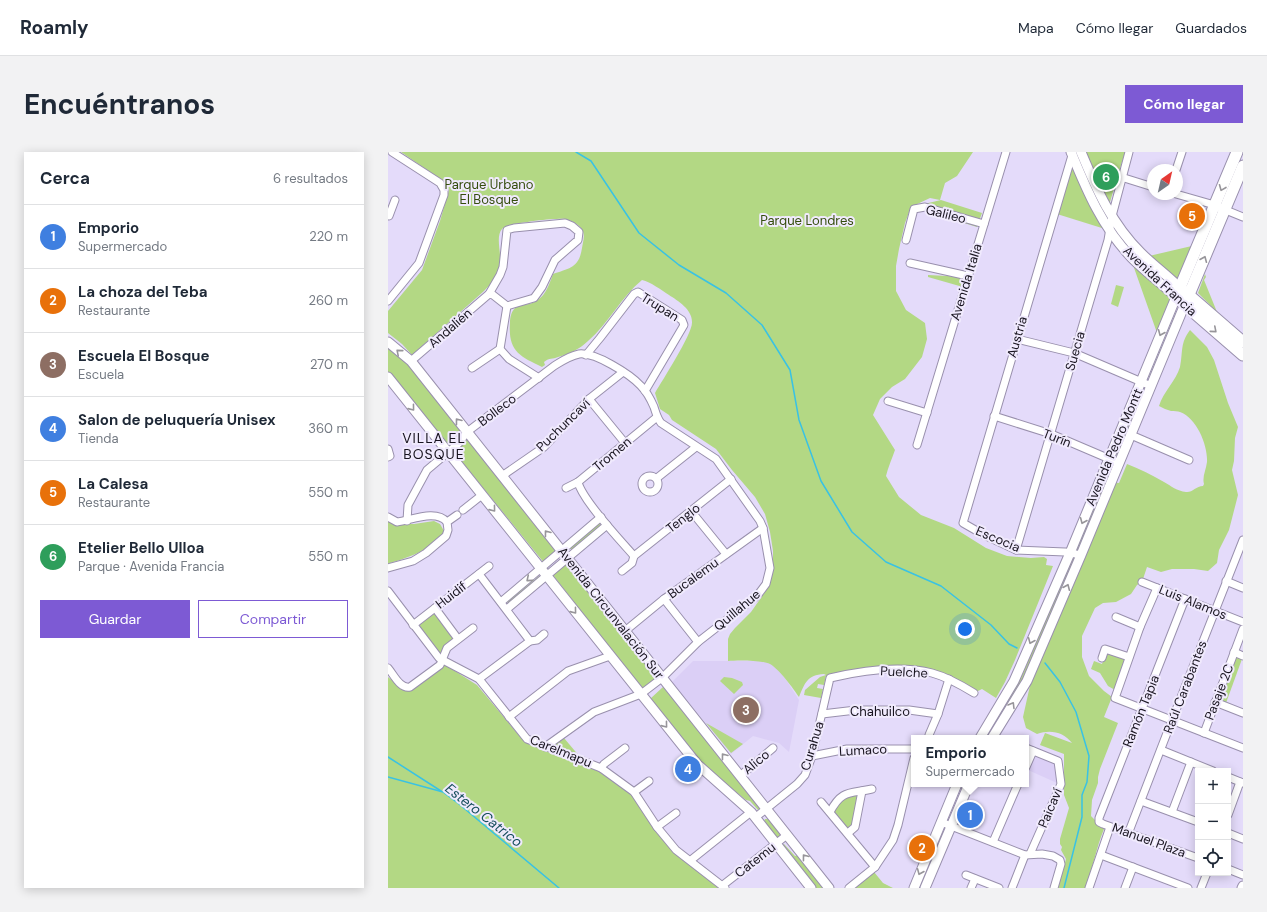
<!DOCTYPE html>
<html lang="es">
<meta charset="utf-8">
<style>
body{margin:0;font-family:"DM Sans",sans-serif;background:#f2f2f3;color:#1f2937}
.controls{position:absolute;right:12px;bottom:12px;display:grid;overflow:hidden;border-radius:0px;box-shadow:0 2px 10px #0003}
.controls button{width:36px;height:36px;display:grid;place-items:center;padding:0;border:0;border-bottom:1px solid #e0e1e3;background:#fff;color:#1f2937;font:20px sans-serif}
.compass{position:absolute;left:759px;top:12px;width:36px;height:36px;border-radius:50%;background:#fff;box-shadow:0 2px 10px #0003;rotate:34deg}
.you{position:absolute;left:577px;top:477px;width:14px;height:14px;margin:-10px;border:3px solid #fff;border-radius:50%;background:#1a73e8;box-shadow:0 0 0 6px #1a73e833}
.badge{display:grid;place-items:center;width:26px;height:26px;border-radius:50%;background:#7d5ad4;color:#fff;font-size:13px;font-weight:700}
.pin{position:absolute;translate:-50% -50%;border:2px solid #fff;box-shadow:0 1px 4px #0006}
.popup{position:absolute;left:523px;top:583px;width:118px;height:52px;box-sizing:border-box;display:grid;place-content:center;border-radius:0px;background:#fff;filter:drop-shadow(0 1px 3px #0005);font-size:13px;white-space:nowrap;color:#747a83}
.popup b{font-size:15px;color:#1f2937}
.popup::after{content:'';position:absolute;left:50%;top:100%;margin-left:-8px;border:8px solid transparent;border-top-color:#fff}
.list{margin:0;padding:0;list-style:none}
h2{display:flex;justify-content:space-between;align-items:center;height:52px;margin:0;padding:0 16px;font-size:17px}
h2 small{font-size:13px;font-weight:400;color:#747a83}
.list li{display:grid;grid-template-columns:26px 1fr auto;gap:12px;align-items:center;box-sizing:border-box;height:64px;padding:0 16px;border-top:1px solid #e0e1e3}
.list b{display:block;font-size:15px;white-space:nowrap}
.list p{margin:0;font-size:13px;white-space:nowrap;color:#747a83}
.list em{font-size:13px;font-style:normal;color:#747a83}
.actions{display:flex;gap:8px;padding:12px 16px}
.actions a{flex:1;padding:9px 0;border:1px solid #7d5ad4;border-radius:0px;text-align:center;font-size:14px;color:#7d5ad4}
.actions .main{background:#7d5ad4;color:#fff}
.icon{flex:none;width:22px;height:22px;fill:none;stroke:currentColor;stroke-width:2;stroke-linecap:round;stroke-linejoin:round}
.map{position:relative;flex:none;width:855px;height:736px;overflow:hidden;border-radius:0px}
header{display:flex;align-items:center;gap:24px;box-sizing:border-box;height:56px;padding:0 20px;background:#fff;border-bottom:1px solid #e0e1e3}
header strong{font-size:19px}
nav{display:flex;gap:22px;margin-inline-start:auto;font-size:14px}
.intro{display:flex;align-items:center;justify-content:space-between;box-sizing:border-box;height:96px;padding:0 24px}
h1{margin:0;font-size:28px}
.button{padding:10px 18px;border-radius:0px;background:#7d5ad4;color:#fff;font-size:14px;font-weight:700}
main{display:flex;gap:24px;padding:0 24px}
aside{flex:1;background:#fff;border-radius:0px;box-shadow:0 2px 10px #0003}
.map>svg:first-child{display:block}
</style>
<header>
<strong>Roamly</strong>
<nav><a>Mapa</a><a>Cómo llegar</a><a>Guardados</a></nav>
</header>
<div class="intro"><h1>Encuéntranos</h1><a class="button">Cómo llegar</a></div>
<main>
<aside>
<h2>Cerca<small>6 resultados</small></h2>
<ul class="list">
<li><span class="badge" style="background:#3f7fe0">1</span><div><b>Emporio</b><p>Supermercado</p></div><em>220 m</em></li>
<li><span class="badge" style="background:#e8710a">2</span><div><b>La choza del Teba</b><p>Restaurante</p></div><em>260 m</em></li>
<li><span class="badge" style="background:#8d6e63">3</span><div><b>Escuela El Bosque</b><p>Escuela</p></div><em>270 m</em></li>
<li><span class="badge" style="background:#3f7fe0">4</span><div><b>Salon de peluquería Unisex</b><p>Tienda</p></div><em>360 m</em></li>
<li><span class="badge" style="background:#e8710a">5</span><div><b>La Calesa</b><p>Restaurante</p></div><em>550 m</em></li>
<li><span class="badge" style="background:#2e9e5b">6</span><div><b>Etelier Bello Ulloa</b><p>Parque · Avenida Francia</p></div><em>550 m</em></li>
</ul>
<div class="actions"><a class="main">Guardar</a><a>Compartir</a></div>
</aside>
<div class="map">
<svg width="855" height="736" viewBox="0 0 855 736">
<rect width="100%" height="100%" fill="#e4dbfa"/>
<!-- built -->
<g fill="#dbcff6">
<polygon points="305,509 386,509 411,548 401,600 391,591 365,584 343,602 284,530"/>
<polygon points="647,602 668,612 670,629 669,631 640,618"/>
</g>
<!-- green -->
<g fill="#b3d884">
<path d="M13,0H585L569,24L557,31L552,48L542,46L523,55L517,71L511,97L508,114V139L518,158L537,171L539,187L534,205L517,227L504,235L492,247L485,263L507,298C504,307 500,315 498,324L511,345L533,363L566,376L598,396L619,404L643,406L656,405L659,407L658,413L665,414L627,508L617,530L608,546L594,537L586,541L561,527L516,518L442,526L438,524L436,533L430,532L429,536L435,537L433,546L416,543L417,538L432,525L438,523L436,522C419,523 417,531 411,545C405,536 391,517 382,512C373,508 350,508 340,509V487L342,482L347,476L363,460L377,440L381,431L385,415V399L382,380L377,362L367,345L344,318L328,297L284,268L281,263L272,257L267,241C274,229 305,181 304,170C304,157 290,149 281,143C273,138 263,130 254,128C233,145 221,171 200,189C192,197 181,202 170,205C164,208 162,205 156,210L157,213L154,215C131,204 120,199 122,171C122,166 123,158 129,155C132,153 137,153 141,152C156,148 160,136 165,122C182,116 191,116 194,96C195,89 198,82 193,76C189,71 182,68 177,67C167,66 120,71 114,77C107,85 114,103 112,113C110,123 103,132 96,139L24,203L14,192L0,181V159L34,118L52,69L61,38L58,31Z"/>
<polygon points="696,0 737,0 722,50 717,50"/>
<polygon points="687,16 717,77 669,62 683,17"/>
<polygon points="553,48 594,61 589,75 534,58 536,52"/>
<polygon points="808,93 792,128 787,126 761,104"/>
<polygon points="745,113 783,146 769,181 768,178"/>
<polygon points="817,122 818,125 816,128 829,160 810,141"/>
<polygon points="540,123 578,125 575,135 540,125"/>
<polygon points="728,133 736,135 730,155 723,152"/>
<polygon points="788,160 789,162 764,226 761,225"/>
<path d="M802,178L819,195L826,208L840,251L850,275L847,286L846,309L844,318L850,343L841,378L831,398L829,411L820,419L806,417H784L773,420L759,415L754,430L749,433L743,442L728,450L715,451L707,456L694,484V505L701,524L716,539L724,545L716,565L730,571L712,617L710,625V631L704,648L703,664L716,677C708,696 705,717 697,736H670L678,707L673,698L674,695L672,692V687L681,656L676,643V602L652,593L657,581L684,591C676,580 662,577 649,582L638,576L635,565L643,529L724,330L731,331L739,312C752,317 764,323 776,330C783,334 789,339 798,340C804,341 808,334 815,334L816,332C814,325 818,318 819,310C820,294 809,266 792,260C790,259 786,259 783,259C779,258 775,256 771,254C775,240 788,229 792,215C795,200 792,191 802,178Z"/>
<polygon points="0,193 20,211 76,282 62,296 0,220"/>
<polygon points="753,240 756,242 731,304 728,303"/>
<polygon points="79,286 170,400 157,412 65,299"/>
<polygon points="721,318 725,319 691,400 688,399"/>
<path d="M0,368L10,374L16,372H26L46,369L52,372L56,379C49,396 19,406 2,411L0,416Z"/>
<polygon points="211,371 213,373 212,375 184,398 182,396"/>
<polygon points="685,404 689,404 632,537 605,577 603,576 633,526"/>
<polygon points="178,412 268,525 267,530 257,538 254,537 165,423"/>
<polygon points="151,424 153,427 121,452 119,450"/>
<polygon points="47,461 66,485 66,488 54,501 52,502 31,477 32,472"/>
<polygon points="718,500 738,506 727,538 720,534 712,521 703,517 706,509 714,512"/>
<polygon points="848,504 854,507 838,551 831,549"/>
<polygon points="51,509 89,533 134,587 166,603 210,619 244,642 270,682 281,695 330,736 0,736 0,525 16,538 47,518"/>
<polygon points="336,525 344,526 354,530 355,533 346,542 332,529"/>
<polygon points="275,535 373,655 370,658 362,649 358,648 311,610 262,547"/>
<polygon points="318,571 355,592 343,601"/>
<polygon points="176,586 192,605 167,596 168,592"/>
<polygon points="466,641 470,643 464,674 459,677 445,660 455,645"/>
<polygon points="377,667 381,667 394,682 388,687 376,670"/>
<polygon points="555,679 557,680 535,736 530,736"/>
<polygon points="396,692 407,704 411,703 436,736 428,736 425,735 394,694"/>
<polygon points="486,720 495,731 505,736 466,736"/>
</g>
<g fill="none" stroke-linecap="round" stroke-linejoin="round">
<!-- stream -->
<g stroke="#39c2e4" stroke-width="1.5">
<polyline points="188,0 203,9 251,81 291,113 338,141 374,173 402,218 411,268 433,329 464,380 498,410 553,434 603,473 621,492 629,496"/>
<polyline points="657,511 672,530 688,560 701,604 699,630 694,643 694,665 676,736"/>
<polyline points="0,605 53,639"/>
<polyline points="0,625 55,640 71,652 171,736"/>
</g>
<!-- street casing -->
<g stroke="#9990ad" stroke-width="9">
<g id="street">
<polyline points="685,0 575,371 596,383 628,398 677,400 693,403"/>
<polyline points="788,18 794,0"/>
<polyline points="733,25 765,35"/>
<polyline points="788,42 823,52 855,65"/>
<polyline points="1,64 7,48"/>
<polyline points="518,88 526,57 537,55 596,72"/>
<polyline points="522,111 580,124"/>
<polyline points="101,142 105,143 119,154"/>
<polyline points="0,149 31,111 56,43 56,38 52,31 4,0"/>
<polyline points="119,154 112,197 121,207 151,226"/>
<polyline points="629,187 686,201 763,234"/>
<polyline points="198,203 212,186 246,142 250,140 294,168 296,173 257,239"/>
<polyline points="23,209 101,142 112,123 115,115 119,78 126,76 177,71 184,74 191,80 190,88 167,108 154,135 146,146 119,154"/>
<polyline points="84,216 112,197"/>
<polyline points="201,247 237,291"/>
<polyline points="500,249 539,261"/>
<polyline points="606,264 663,282 731,311"/>
<polyline points="743,283 801,308"/>
<polyline points="529,293 618,0"/>
<polyline points="0,297 2,304 0,305"/>
<circle cx="262" cy="332" r="8"/>
<polyline points="114,324 156,295 201,247 235,220"/>
<polyline points="269,326 308,295"/>
<path d="M190,330C194,348 233,389 246,404"/>
<polyline points="178,336 190,330 269,265"/>
<polyline points="75,358 94,343"/>
<polyline points="303,359 338,402"/>
<path d="M0,365L9,370C24,368 48,357 59,370"/>
<path d="M19,369L20,353L39,318L71,291L79,280L166,214C174,209 181,204 191,202C207,200 242,222 253,234C258,239 263,248 266,255C268,261 269,266 273,271L328,307L372,369L375,376L382,416L378,432L369,444L310,490L274,526L253,542L206,560L157,595"/>
<polyline points="628,398 720,88 724,64 741,0"/>
<polyline points="0,416 25,409 38,401 58,384 60,378 59,370 69,363"/>
<polyline points="234,419 244,411 246,404 343,327"/>
<polyline points="91,422 142,489 91,527"/>
<polyline points="838,429 855,436"/>
<polyline points="754,430 855,470"/>
<polyline points="769,436 752,475 727,546 855,596"/>
<polyline points="0,439 51,506 91,527 139,587 213,616 246,640 269,675 288,698 337,736"/>
<polyline points="276,447 310,490"/>
<polyline points="797,447 711,666 711,670 715,672 810,706"/>
<polyline points="113,450 213,365"/>
<polyline points="47,456 70,487"/>
<polyline points="119,457 219,373"/>
<polyline points="728,465 752,475"/>
<polyline points="25,473 101,414"/>
<polyline points="237,479 276,447 375,376"/>
<polyline points="142,489 149,488 156,482"/>
<polyline points="846,500 855,504"/>
<polyline points="714,506 717,497 741,505"/>
<path d="M0,516C6,523 12,537 22,535L52,513L59,496L85,476"/>
<polyline points="827,550 855,561"/>
<polyline points="434,562 468,558 521,558 550,562"/>
<polyline points="121,565 180,519 222,504"/>
<polyline points="816,581 855,477"/>
<polyline points="541,583 550,562 561,527"/>
<polyline points="638,596 670,609 673,632 642,702"/>
<polyline points="773,598 825,619"/>
<polyline points="424,604 459,597 526,597"/>
<polyline points="638,615 645,599"/>
<polyline points="213,616 216,612 237,596"/>
<polyline points="352,624 385,596"/>
<polyline points="840,625 855,631"/>
<polyline points="246,640 261,629"/>
<polyline points="753,649 810,670"/>
<polyline points="433,650 487,715"/>
<path d="M442,660C454,637 462,642 484,637"/>
<polyline points="784,660 803,610"/>
<polyline points="840,663 852,630"/>
<path d="M368,665L409,632L417,623L424,604L442,526C472,519 513,513 544,521C559,525 573,533 586,541"/>
<polyline points="553,670 637,703 654,702 665,704 672,708 673,712 666,736"/>
<polyline points="269,675 288,661"/>
<polyline points="460,681 467,675 474,639"/>
<polyline points="840,681 855,687"/>
<polyline points="740,682 784,568 855,388"/>
<polyline points="605,690 630,632"/>
<polyline points="713,703 800,736"/>
<polyline points="303,708 363,660"/>
<polyline points="840,717 855,723"/>
<polyline points="578,723 611,736"/>
<polyline points="335,733 399,683"/>
<polyline points="461,736 487,715 505,688 510,673 526,606"/>
<polyline points="583,736 587,727"/>
<polyline points="624,736 637,703"/>
<polyline points="701,736 722,675"/>
<polyline points="737,736 745,715"/>
<polyline points="813,736 819,721"/>
</g>
</g>
<!-- secondary casing -->
<g stroke="#9990ad" stroke-width="11">
<g id="secondary">
<path d="M693,0C708,36 724,73 753,101C765,113 780,124 792,136"/>
<polyline points="0,190 23,209 441,736"/>
<polyline points="0,225 309,612 363,660 423,736"/>
<path d="M592,586L626,529L682,401L788,145C774,132 758,120 744,106C714,75 699,39 683,0"/>
<polyline points="604,586 639,529 693,403 797,152"/>
<polyline points="526,736 569,632"/>
<polyline points="537,736 581,632"/>
<polyline points="854,736 855,734"/>
</g>
</g>
<!-- primary casing -->
<g stroke="#9990ad" stroke-width="13">
<g id="primary">
<polyline points="849,0 788,145 855,203"/>
<polyline points="796,139 855,190"/>
<polyline points="797,152 855,14"/>
</g>
</g>
<!-- street -->
<use href="#street" stroke="#fff" stroke-width="7"/>
<!-- secondary -->
<use href="#secondary" stroke="#fff" stroke-width="9"/>
<!-- primary -->
<use href="#primary" stroke="#fff" stroke-width="11"/>
</g>
<!-- one-way arrows -->
<defs><path id="oneway-chevron" d="M-2-3.5L2.5 0L-2 3.5" fill="none" stroke-width="1.6" stroke-linecap="round" stroke-linejoin="round"/></defs>
<g stroke="#97959a">
<use href="#oneway-chevron" transform="translate(834 36) rotate(112)"/>
<use href="#oneway-chevron" transform="translate(816 107) rotate(-67)"/>
<use href="#oneway-chevron" transform="translate(826 178) rotate(41)"/>
<use href="#oneway-chevron" transform="translate(773 181) rotate(113)"/>
<use href="#oneway-chevron" transform="translate(11 200) rotate(-139)"/>
<use href="#oneway-chevron" transform="translate(24 256) rotate(51)"/>
<use href="#oneway-chevron" transform="translate(70 269) rotate(-128)"/>
<use href="#oneway-chevron" transform="translate(105 357) rotate(51)"/>
<use href="#oneway-chevron" transform="translate(695 369) rotate(113)"/>
<use href="#oneway-chevron" transform="translate(159 381) rotate(-128)"/>
<use href="#oneway-chevron" transform="translate(141 427) rotate(140)"/>
<use href="#oneway-chevron" transform="translate(679 435) rotate(-67)"/>
<use href="#oneway-chevron" transform="translate(186 459) rotate(51)"/>
<use href="#oneway-chevron" transform="translate(643 489) rotate(113)"/>
<use href="#oneway-chevron" transform="translate(624 553) rotate(-59)"/>
<use href="#oneway-chevron" transform="translate(277 573) rotate(51)"/>
<use href="#oneway-chevron" transform="translate(336 604) rotate(-128)"/>
<use href="#oneway-chevron" transform="translate(417 705) rotate(-128)"/>
<use href="#oneway-chevron" transform="translate(532 720) rotate(113)"/>
</g>
<g text-anchor="middle" dominant-baseline="central" stroke-width="4" stroke-linejoin="round" paint-order="stroke">
<!-- park labels -->
<g font-size="13" fill="#354d0d" stroke="#f0eafd">
<text x="101" y="32">Parque Urbano<tspan x="101" dy="15">El Bosque</tspan></text>
<text x="419" y="68">Parque Londres</text>
</g>
<!-- street labels -->
<g font-size="13" fill="#18141f" stroke="#f0eafd">
<text transform="translate(558 62) rotate(14)">Galileo</text>
<text transform="translate(772 129) rotate(43)">Avenida Francia</text>
<text transform="translate(578 130) rotate(-73)">Avenida Italia</text>
<text transform="translate(272 155) rotate(32)">Trupan</text>
<text transform="translate(62 176) rotate(-41)">Andalién</text>
<text transform="translate(629 185) rotate(-74)">Austria</text>
<text transform="translate(687 199) rotate(-74)">Suecia</text>
<text transform="translate(109 258) rotate(-37)">Bolleco</text>
<text transform="translate(175 273) rotate(-44)">Puchuncaví</text>
<text transform="translate(669 286) rotate(21)">Turín</text>
<text transform="translate(726 295) rotate(-67)">Avenida Pedro Montt</text>
<text transform="translate(224 302) rotate(-40)">Tromen</text>
<text transform="translate(295 366) rotate(-38)">Tenglo</text>
<text transform="translate(610 387) rotate(23)">Escocia</text>
<text transform="translate(305 426) rotate(-36)">Bucalemu</text>
<text transform="translate(63 443) rotate(-38)">Huidif</text>
<text transform="translate(805 450) rotate(22)">Luis Alamos</text>
<text transform="translate(349 458) rotate(-40)">Quillahue</text>
<text transform="translate(223 461) rotate(52)">Avenida Circunvalación Sur</text>
<text transform="translate(516 520) rotate(3)">Puelche</text>
<text transform="translate(797 535) rotate(-69)">Raúl Carabantes</text>
<text transform="translate(831 540) rotate(-69)">Pasaje 2C</text>
<text x="492" y="559">Chahuilco</text>
<text transform="translate(753 559) rotate(-68)">Ramón Tapia</text>
<text transform="translate(424 594) rotate(-73)">Curahua</text>
<text transform="translate(475 598) rotate(-3)">Lumaco</text>
<text transform="translate(173 599) rotate(22)">Carelmapu</text>
<text transform="translate(368 610) rotate(-40)">Alico</text>
<text transform="translate(662 656) rotate(-67)">Paicaví</text>
<text transform="translate(761 688) rotate(20)">Manuel Plaza</text>
<text transform="translate(367 708) rotate(-38)">Catemu</text>
</g>
<!-- neighbourhood labels -->
<g font-size="14" letter-spacing="1" fill="#18141f" stroke="#f0eafd">
<text x="46" y="286">VILLA EL<tspan x="46" dy="16">BOSQUE</tspan></text>
</g>
<!-- water labels -->
<g font-size="14" font-style="italic" fill="#174f5d" stroke="#f0eafd">
<text transform="translate(96 663) rotate(38)">Estero Catrico</text>
</g>
</g>
</svg>
<div class="controls">
<button>+</button>
<button>−</button>
<button><svg class="icon" aria-label="locate" viewBox="0 0 24 24"><circle cx="12" cy="12" r="6"/><path d="M12 2v4M12 18v4M2 12h4M18 12h4"/></svg></button>
</div>
<svg class="compass" viewBox="-18 -18 36 36"><path d="M0-13l5 13h-10z" fill="#e53935"/><path d="M0 13l5-13h-10z" fill="#747a83"/></svg>
<div class="you"></div>
<div class="pin badge" style="left:582px;top:663px;background:#3f7fe0">1</div>
<div class="popup"><b>Emporio</b>Supermercado</div>
<div class="pin badge" style="left:534px;top:696px;background:#e8710a">2</div>
<div class="pin badge" style="left:358px;top:558px;background:#8d6e63">3</div>
<div class="pin badge" style="left:300px;top:617px;background:#3f7fe0">4</div>
<div class="pin badge" style="left:804px;top:64px;background:#e8710a">5</div>
<div class="pin badge" style="left:718px;top:25px;background:#2e9e5b">6</div>
</div>
</main>
